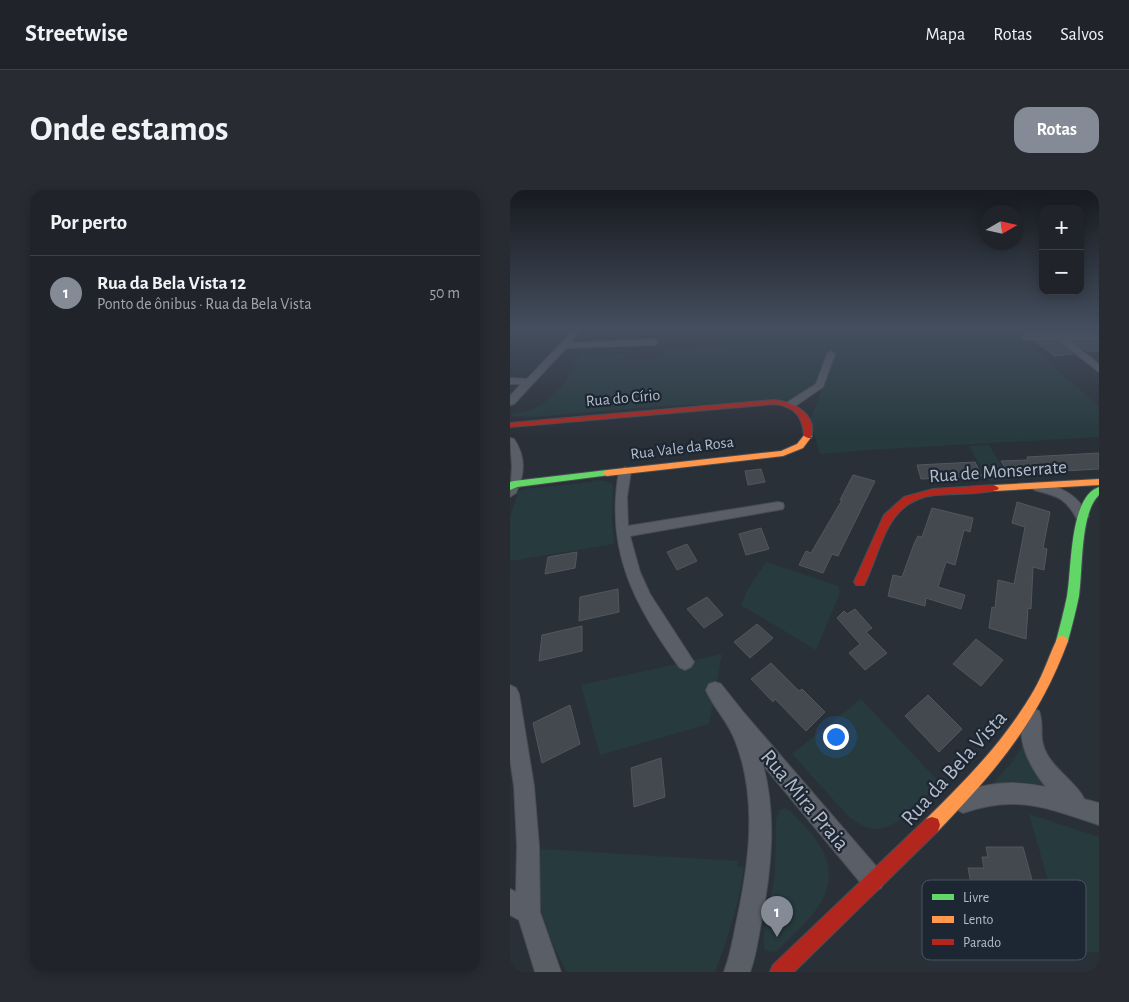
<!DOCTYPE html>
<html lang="pt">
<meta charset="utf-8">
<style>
body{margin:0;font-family:"Alegreya Sans",sans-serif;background:#282c32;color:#f1f3f6}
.controls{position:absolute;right:15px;top:15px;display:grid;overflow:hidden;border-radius:10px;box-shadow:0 2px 12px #0003}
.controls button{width:45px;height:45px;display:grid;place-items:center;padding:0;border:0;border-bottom:1px solid #3d4147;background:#20242a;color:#f1f3f6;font:25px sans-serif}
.compass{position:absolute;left:469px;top:15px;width:45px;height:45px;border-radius:50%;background:#20242a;box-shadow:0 2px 12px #0003;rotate:81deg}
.you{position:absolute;left:325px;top:546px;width:18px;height:18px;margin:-12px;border:4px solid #fff;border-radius:50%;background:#1a73e8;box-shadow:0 0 0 8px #1a73e833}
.badge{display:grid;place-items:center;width:32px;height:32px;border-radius:50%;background:#848b96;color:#fff;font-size:16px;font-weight:700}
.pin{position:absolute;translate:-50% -41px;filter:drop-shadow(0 1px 2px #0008)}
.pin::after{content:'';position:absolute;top:26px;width:18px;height:15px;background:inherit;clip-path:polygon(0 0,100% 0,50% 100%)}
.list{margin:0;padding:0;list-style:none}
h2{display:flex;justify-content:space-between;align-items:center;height:65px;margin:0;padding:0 20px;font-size:21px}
h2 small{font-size:16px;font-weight:400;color:#a2a4a8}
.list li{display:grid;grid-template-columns:32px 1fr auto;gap:15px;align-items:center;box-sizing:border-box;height:75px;padding:0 20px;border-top:1px solid #3d4147}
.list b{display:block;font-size:19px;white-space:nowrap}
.list p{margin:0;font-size:16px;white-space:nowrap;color:#a2a4a8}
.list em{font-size:16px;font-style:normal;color:#a2a4a8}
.map{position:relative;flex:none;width:589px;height:782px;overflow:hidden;border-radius:15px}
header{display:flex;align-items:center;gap:30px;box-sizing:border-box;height:70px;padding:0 25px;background:#20242a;border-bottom:1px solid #3d4147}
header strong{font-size:24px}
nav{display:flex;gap:28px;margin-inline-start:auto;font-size:18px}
.intro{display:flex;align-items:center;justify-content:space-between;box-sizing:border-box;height:120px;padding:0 30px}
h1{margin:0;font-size:35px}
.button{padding:12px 22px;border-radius:15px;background:#848b96;color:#fff;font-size:18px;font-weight:700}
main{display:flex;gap:30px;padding:0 30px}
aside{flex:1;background:#20242a;border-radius:15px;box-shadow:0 2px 12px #0003}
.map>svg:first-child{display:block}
</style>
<header>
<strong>Streetwise</strong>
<nav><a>Mapa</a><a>Rotas</a><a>Salvos</a></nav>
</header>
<div class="intro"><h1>Onde estamos</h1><a class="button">Rotas</a></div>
<main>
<aside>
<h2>Por perto<small></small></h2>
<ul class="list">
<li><span class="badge">1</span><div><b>Rua da Bela Vista 12</b><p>Ponto de ônibus · Rua da Bela Vista</p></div><em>50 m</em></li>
</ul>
</aside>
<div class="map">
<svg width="589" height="782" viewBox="0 0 589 782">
<rect width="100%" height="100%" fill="#2a3038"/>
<!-- green -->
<g fill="#273a3e">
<path d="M236,138H501L589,217V247L358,260L310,264L300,230L326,163L318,162L305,197L278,211L152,216L24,227L0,226C4,222 12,223 18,221C44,210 61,191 68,164H115L112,171L152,168L155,160L216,157L215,141Z"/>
<polygon points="479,255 500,290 479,291 459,256"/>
<polygon points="83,290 96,291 103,295 102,330 104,354 0,371 0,328 8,302 14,299 82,292"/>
<polygon points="256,372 328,396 330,403 306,460 231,415 238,399"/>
<polygon points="212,464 199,534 90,565 71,495"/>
<path d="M351,509L429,592C412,609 390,640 364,639C355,638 347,632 340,628L282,564Z"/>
<polygon points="513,555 517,564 536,596 511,592 483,593 502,572"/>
<path d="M275,618L280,621C289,631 301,641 308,653C339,700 297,731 267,761L260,762L255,760L253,753L254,743L265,683L266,629L270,620Z"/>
<polygon points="519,624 589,647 589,762 559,763"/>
<path d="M31,659L228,671L227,676L234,677C229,714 218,748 205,782H57C39,750 17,695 31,659Z"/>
</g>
<!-- building -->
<g fill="#444950" stroke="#52575f">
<polygon points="513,138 583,138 587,142 517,142"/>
<polygon points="526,152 547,152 563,164 545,166"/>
<polygon points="564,152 589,152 589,161 578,162"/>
<polygon points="589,263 589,279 517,283 519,286 500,286 491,271 518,270 517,267"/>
<polygon points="465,272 472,286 411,289 407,275"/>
<polygon points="251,279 255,292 238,295 235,281"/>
<polygon points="343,285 365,291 328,366 322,364 313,383 289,375 296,361 301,363 332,310 330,310"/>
<polygon points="507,312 540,322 533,358 537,359 534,380 523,377 521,419 518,418 516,449 479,438 482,417 485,418 488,390 504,394 515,337 502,333"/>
<polygon points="422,318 463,328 460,342 454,340 445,375 436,372 428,397 455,405 451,419 416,408 415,416 378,406 383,385 392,387 404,354 408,346 412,347"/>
<polygon points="251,338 259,359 236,365 229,344"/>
<polygon points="177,354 187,371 167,380 157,362"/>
<polygon points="67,362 65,378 35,384 38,367"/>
<polygon points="108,399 109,422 69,431 70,407"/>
<polygon points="197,407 213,425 194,438 177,419"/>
<polygon points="345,419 362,438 356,442 377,463 355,480 339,463 350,454 327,428 334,421 337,424"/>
<polygon points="247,434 263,448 240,468 224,452"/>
<polygon points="72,436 72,461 29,471 32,445"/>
<polygon points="466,449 493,470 471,496 443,474"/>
<polygon points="261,473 289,501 292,499 315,522 296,541 265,509 263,512 241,489"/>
<polygon points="418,505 452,539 429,562 395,526"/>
<polygon points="60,515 70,554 32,573 23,533"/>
<polygon points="151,568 155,607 124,617 121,578"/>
<polygon points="476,657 513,657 536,742 487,742 485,735 469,735 458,678 474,678 472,667 478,667"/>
</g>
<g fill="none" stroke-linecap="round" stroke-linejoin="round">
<!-- street casing -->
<g stroke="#484c53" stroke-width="2">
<g id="street">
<polygon points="0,138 5,138 0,142"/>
<polygon points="62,138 70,138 61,153 144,149 148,152 144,155 56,158 4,214 0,215 0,206 11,194 0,194 0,188 17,189 57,147"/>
<polygon points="548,143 552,144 589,144 589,150 559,150 589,174 589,182 548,150 515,150 511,147 515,144 544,144"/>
<polygon points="321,161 325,164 313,197 284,217 276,217 276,213 306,194 317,164"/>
<path d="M0,248L4,249C16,267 15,284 6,303L0,307L2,277Z"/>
<path d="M115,277L121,281L117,307L118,336L268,312L273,313L274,316L273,319L268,320L120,346L130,382L140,404L184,472L181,477L175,480L169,477C124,414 95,361 109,281Z"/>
<path d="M528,293C552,296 567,305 579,326L577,329H567C555,307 547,306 524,300L522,297L524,294Z"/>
<path d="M205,492L211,494L234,523L371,682L375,690L371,698L363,702L355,698L253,575C267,626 261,682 251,733C248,749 246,766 240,782H214C220,766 223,750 226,734C239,675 248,611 226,553C219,532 204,519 196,500L199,494Z"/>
<polygon points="0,495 6,498 9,504 24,596 29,656 30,722 51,782 25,782 9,730 0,725 0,699 6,702 7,656 4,596 0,569"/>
<path d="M522,518L529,521C535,536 527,548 538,566C547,581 570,597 574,609L589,613V635C538,618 506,604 453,623L446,619L442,612L446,605C476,592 503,590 536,597C519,576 504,547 515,521Z"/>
</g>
</g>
<!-- fast casing -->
<g stroke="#484c53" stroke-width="2">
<g id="fast">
<polygon points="97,280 102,283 100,285 7,297 0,300 0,292 4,291"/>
<path d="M589,297V305C570,323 573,379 569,406C566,421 562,436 558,451L556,455L552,456L548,455L546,451C550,436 554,421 557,406C562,379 559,307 589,297Z"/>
</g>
</g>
<!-- slow casing -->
<g stroke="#484c53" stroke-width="2">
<g id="slow">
<polygon points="295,244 298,244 302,246 293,258 273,266 97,286 92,283 97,280 271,261 287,254"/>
<polygon points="589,289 589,295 484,301 479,298 484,295"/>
<path d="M552,446L556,447L558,451C529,530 486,581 428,641L422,643L416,641L414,635L416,629C456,590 496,549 524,500C534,483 539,465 548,447Z"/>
</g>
</g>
<!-- jam casing -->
<g stroke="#484c53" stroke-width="2">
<g id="jam">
<path d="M264,210C284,212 308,224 301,248H298L294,246C293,226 284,216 264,214L0,237V233Z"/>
<path d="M484,295L489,298L487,300C468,305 446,303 426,305C375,310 373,358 354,395H346L344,392L374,325L394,307L423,299Z"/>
<polygon points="422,627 428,629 430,635 428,641 284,782 260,782 263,775 416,629"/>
</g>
</g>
<!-- street -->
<use href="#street" fill="#5a5e66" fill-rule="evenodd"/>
<!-- fast -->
<use href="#fast" fill="#63d668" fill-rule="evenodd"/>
<!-- slow -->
<use href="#slow" fill="#ff974d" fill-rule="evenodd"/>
<!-- jam -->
<use href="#jam" fill="#b3261e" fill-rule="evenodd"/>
</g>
<!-- sky -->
<linearGradient id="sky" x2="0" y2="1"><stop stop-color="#171a1f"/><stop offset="0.56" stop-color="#444e5e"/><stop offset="1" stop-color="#444e5e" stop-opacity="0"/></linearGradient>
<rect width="589" height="248" fill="url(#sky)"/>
<g text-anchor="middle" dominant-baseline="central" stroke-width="4.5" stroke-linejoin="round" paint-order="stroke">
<!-- far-street labels -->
<g font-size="16" fill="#b4bcc9" stroke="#1d2633">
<text transform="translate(113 208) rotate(-5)">Rua do Círio</text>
<text transform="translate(172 258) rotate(-7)">Rua Vale da Rosa</text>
</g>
<!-- street labels -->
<g font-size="19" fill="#b4bcc9" stroke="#1d2633">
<text transform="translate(488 282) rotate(-4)">Rua de Monserrate</text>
</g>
<!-- near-street labels -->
<g font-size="22" fill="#b4bcc9" stroke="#1d2633">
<text transform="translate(444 578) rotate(-48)">Rua da Bela Vista</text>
<text transform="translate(295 610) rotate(50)">Rua Mira Praia</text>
</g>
</g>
<!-- legend -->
<rect x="412" y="690" width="164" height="80" rx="8" fill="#1d2633" stroke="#4a5360" stroke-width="1"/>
<rect x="422" y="704" width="22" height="6" fill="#63d668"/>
<rect x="422" y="726" width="22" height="7" fill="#ff974d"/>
<rect x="422" y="749" width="22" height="6" fill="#b3261e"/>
<g font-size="14" fill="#b4bcc9">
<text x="453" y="712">Livre</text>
<text x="453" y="734">Lento</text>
<text x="453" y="757">Parado</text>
</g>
</svg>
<div class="controls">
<button>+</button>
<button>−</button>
</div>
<svg class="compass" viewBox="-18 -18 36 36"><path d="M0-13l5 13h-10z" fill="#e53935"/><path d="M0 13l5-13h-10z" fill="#a2a4a8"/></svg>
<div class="you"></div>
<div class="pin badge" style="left:267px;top:747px">1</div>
</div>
</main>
